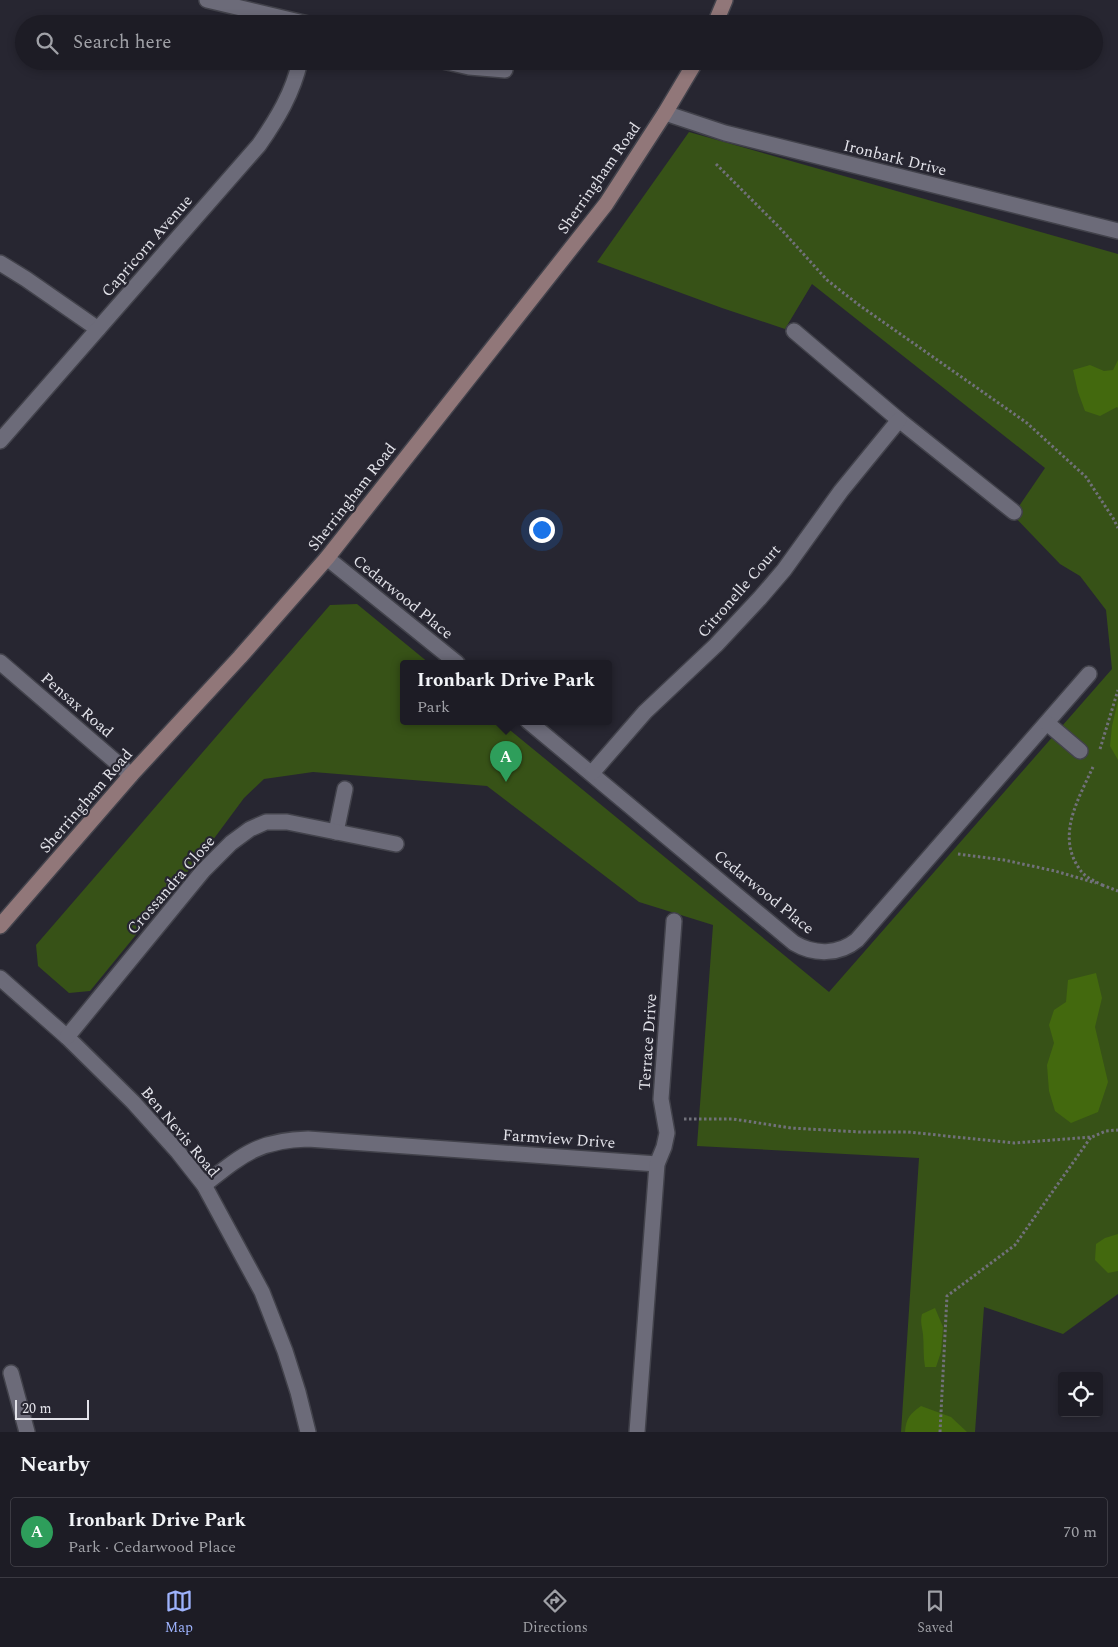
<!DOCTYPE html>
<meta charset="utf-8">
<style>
body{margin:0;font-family:Spectral,serif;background:#2a2932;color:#f1f3f6}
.controls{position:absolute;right:15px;bottom:15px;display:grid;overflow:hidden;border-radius:5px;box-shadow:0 2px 8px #0003}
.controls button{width:45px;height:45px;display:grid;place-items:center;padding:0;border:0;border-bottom:1px solid #3b3a42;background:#1d1c25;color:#f1f3f6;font:25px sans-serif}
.scale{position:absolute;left:15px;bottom:12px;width:74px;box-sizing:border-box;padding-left:5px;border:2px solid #e2e2e9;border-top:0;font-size:14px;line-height:18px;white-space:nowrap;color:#e2e2e9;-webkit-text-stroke:4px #272631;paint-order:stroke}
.you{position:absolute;left:541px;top:529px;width:18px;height:18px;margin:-12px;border:4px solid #fff;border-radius:50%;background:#1a73e8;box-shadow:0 0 0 8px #1a73e833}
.badge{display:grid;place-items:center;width:32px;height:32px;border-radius:50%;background:#9eb3fd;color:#fff;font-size:16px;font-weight:700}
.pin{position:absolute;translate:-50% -41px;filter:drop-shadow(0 1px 2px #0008)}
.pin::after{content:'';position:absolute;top:26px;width:18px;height:15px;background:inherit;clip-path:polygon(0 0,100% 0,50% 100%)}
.popup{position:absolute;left:400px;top:660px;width:212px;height:65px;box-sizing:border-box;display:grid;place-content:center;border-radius:5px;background:#1d1c25;filter:drop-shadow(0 1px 4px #0005);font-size:16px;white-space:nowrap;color:#a0a1a7}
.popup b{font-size:19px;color:#f1f3f6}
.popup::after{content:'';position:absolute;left:50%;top:100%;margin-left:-10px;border:10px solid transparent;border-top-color:#1d1c25}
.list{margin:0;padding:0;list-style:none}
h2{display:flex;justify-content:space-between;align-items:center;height:65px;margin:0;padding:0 20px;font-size:21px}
h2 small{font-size:16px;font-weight:400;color:#a0a1a7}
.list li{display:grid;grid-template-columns:32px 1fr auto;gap:15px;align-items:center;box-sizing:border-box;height:70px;margin:0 10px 10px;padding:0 10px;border:1px solid #3b3a42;border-radius:5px}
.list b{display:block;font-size:19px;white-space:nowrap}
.list p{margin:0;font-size:16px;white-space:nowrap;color:#a0a1a7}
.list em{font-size:16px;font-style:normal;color:#a0a1a7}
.icon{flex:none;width:28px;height:28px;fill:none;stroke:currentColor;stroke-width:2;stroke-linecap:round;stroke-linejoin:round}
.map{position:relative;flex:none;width:1118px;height:1432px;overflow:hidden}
.search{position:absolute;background:#1d1c25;box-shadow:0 2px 8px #0003;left:15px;right:15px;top:15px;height:55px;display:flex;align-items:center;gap:12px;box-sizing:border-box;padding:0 18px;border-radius:28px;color:#a0a1a7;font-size:19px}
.sheet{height:145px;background:#1d1c25}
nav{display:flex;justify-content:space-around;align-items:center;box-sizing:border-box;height:70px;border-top:1px solid #3b3a42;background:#1d1c25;font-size:14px;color:#a0a1a7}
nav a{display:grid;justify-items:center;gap:2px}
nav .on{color:#9eb3fd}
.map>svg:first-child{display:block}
</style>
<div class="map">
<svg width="1118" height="1432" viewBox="0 0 1118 1432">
<rect width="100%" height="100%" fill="#272631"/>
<!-- green -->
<polygon fill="#375217" points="689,132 1118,254 1118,1294 1063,1334 984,1307 975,1432 901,1432 919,1158 697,1146 713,925 639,902 487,786 313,772 264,779 244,798 207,848 90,991 69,993 38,966 36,945 330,605 357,604 429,663 404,663 404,721 499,721 829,992 1112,669 1106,610 1080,576 1060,564 1013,515 1045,468 812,284 785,329 722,308 597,262"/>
<!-- forest -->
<g fill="#43690e">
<polygon points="1118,360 1118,408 1117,407 1100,416 1085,411 1078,392 1073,370 1090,365 1104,371 1113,370"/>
<polygon points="1118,701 1118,760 1110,746 1112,726"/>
<polygon points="1096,973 1102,998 1095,1027 1108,1082 1098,1112 1071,1123 1055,1111 1049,1091 1047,1065 1054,1043 1049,1025 1054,1010 1066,1002 1068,980"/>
<polygon points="1118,1234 1118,1271 1108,1273 1095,1260 1096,1244 1105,1238"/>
<path d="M935,1308L943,1327L941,1352L936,1367H925C923,1356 924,1345 923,1334C922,1326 920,1322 922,1314Z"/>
<path d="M921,1406L951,1417L967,1432H905C906,1418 910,1414 921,1406Z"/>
</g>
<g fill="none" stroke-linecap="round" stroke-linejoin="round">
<!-- street casing -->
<g stroke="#42424b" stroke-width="18">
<g id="street">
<polyline points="207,0 308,24"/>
<polyline points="443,61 469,67 505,70"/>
<polyline points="665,113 725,133 1118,231"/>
<polyline points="0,263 26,279 98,329"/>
<polyline points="794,331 899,420 1014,512"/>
<path d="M0,441L259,145C277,119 293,93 300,61"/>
<polyline points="327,558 457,663"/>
<polyline points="0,662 131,775"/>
<path d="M528,721L794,943C814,955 839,955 857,940L1089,674"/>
<polyline points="1047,723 1080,751"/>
<polyline points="592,773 645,712 716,645 760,598 784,570 841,491 899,420"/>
<polyline points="336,832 345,789"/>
<polyline points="0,978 67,1037 133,1102 178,1152 204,1185 262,1292 285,1351 298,1392 308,1432"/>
<polyline points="67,1037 203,871 231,843 250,829 266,822 287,822 396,844"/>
<path d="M204,1185C241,1156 258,1140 308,1139L657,1164"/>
<polyline points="11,1373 27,1432"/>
<polyline points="637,1432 657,1164 664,1147 667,1133 661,1099 674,921"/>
</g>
</g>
<!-- secondary casing -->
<g stroke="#42424b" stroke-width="18">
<g id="secondary">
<polyline points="715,24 725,0"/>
<polyline points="0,926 131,775 240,657 327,558 606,204 665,113 696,61"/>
</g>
</g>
<!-- path -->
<g stroke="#71717a" stroke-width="3" stroke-dasharray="2.5 2.5" stroke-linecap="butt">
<polyline points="716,164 779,227 827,280 859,305 1027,423 1086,477 1113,518 1118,528"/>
<polyline points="1100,749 1118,690"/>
<path d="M1093,767C1078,800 1055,837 1081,871C1086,878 1097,882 1104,886"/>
<polyline points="958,854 1004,860 1055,871 1096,883"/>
<polyline points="1102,885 1118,891"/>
<polyline points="684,1119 733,1119 791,1128 860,1132 908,1132 1014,1143 1092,1137 1106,1131 1118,1130"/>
<polyline points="940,1432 947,1296 1015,1245 1091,1137"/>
</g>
<!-- street -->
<use href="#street" stroke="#6c6b79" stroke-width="15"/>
<!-- secondary -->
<use href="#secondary" stroke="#917779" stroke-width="15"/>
</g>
<g text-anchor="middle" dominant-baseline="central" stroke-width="4.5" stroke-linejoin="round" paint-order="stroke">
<!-- street labels -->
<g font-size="16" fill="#e2e2e9" stroke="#272631">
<text transform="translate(895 158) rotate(14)">Ironbark Drive</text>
<text transform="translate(599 178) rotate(-55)">Sherringham Road</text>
<text transform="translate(147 246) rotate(-49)">Capricorn Avenue</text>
<text transform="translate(352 497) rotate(-52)">Sherringham Road</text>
<text transform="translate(739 591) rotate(-49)">Citronelle Court</text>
<text transform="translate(403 597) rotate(39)">Cedarwood Place</text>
<text transform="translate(77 705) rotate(41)">Pensax Road</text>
<text transform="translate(86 801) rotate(-49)">Sherringham Road</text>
<text transform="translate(171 885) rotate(-49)">Crossandra Close</text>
<text transform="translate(764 892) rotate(39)">Cedarwood Place</text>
<text transform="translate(648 1042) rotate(-86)">Terrace Drive</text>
<text transform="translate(180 1132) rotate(50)">Ben Nevis Road</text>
<text transform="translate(559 1139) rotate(4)">Farmview Drive</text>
</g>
</g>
</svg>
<div class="controls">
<button><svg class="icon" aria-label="locate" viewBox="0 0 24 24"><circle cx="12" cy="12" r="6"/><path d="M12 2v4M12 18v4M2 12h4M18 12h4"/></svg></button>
</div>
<div class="scale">20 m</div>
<div class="you"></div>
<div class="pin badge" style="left:506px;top:782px;background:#2e9e5b">A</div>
<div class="popup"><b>Ironbark Drive Park</b>Park</div>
<div class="search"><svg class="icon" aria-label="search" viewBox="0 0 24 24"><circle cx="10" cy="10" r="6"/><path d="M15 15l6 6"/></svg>Search here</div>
</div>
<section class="sheet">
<h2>Nearby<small></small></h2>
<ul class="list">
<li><span class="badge" style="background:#2e9e5b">A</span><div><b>Ironbark Drive Park</b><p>Park · Cedarwood Place</p></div><em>70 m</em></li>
</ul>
</section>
<nav>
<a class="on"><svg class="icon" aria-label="map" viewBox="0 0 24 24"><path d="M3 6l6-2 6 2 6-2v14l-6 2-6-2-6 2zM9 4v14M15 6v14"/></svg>Map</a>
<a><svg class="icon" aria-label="directions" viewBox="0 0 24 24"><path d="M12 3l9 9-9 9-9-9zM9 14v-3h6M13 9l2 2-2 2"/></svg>Directions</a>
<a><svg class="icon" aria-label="saved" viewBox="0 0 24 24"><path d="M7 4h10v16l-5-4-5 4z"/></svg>Saved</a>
</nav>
